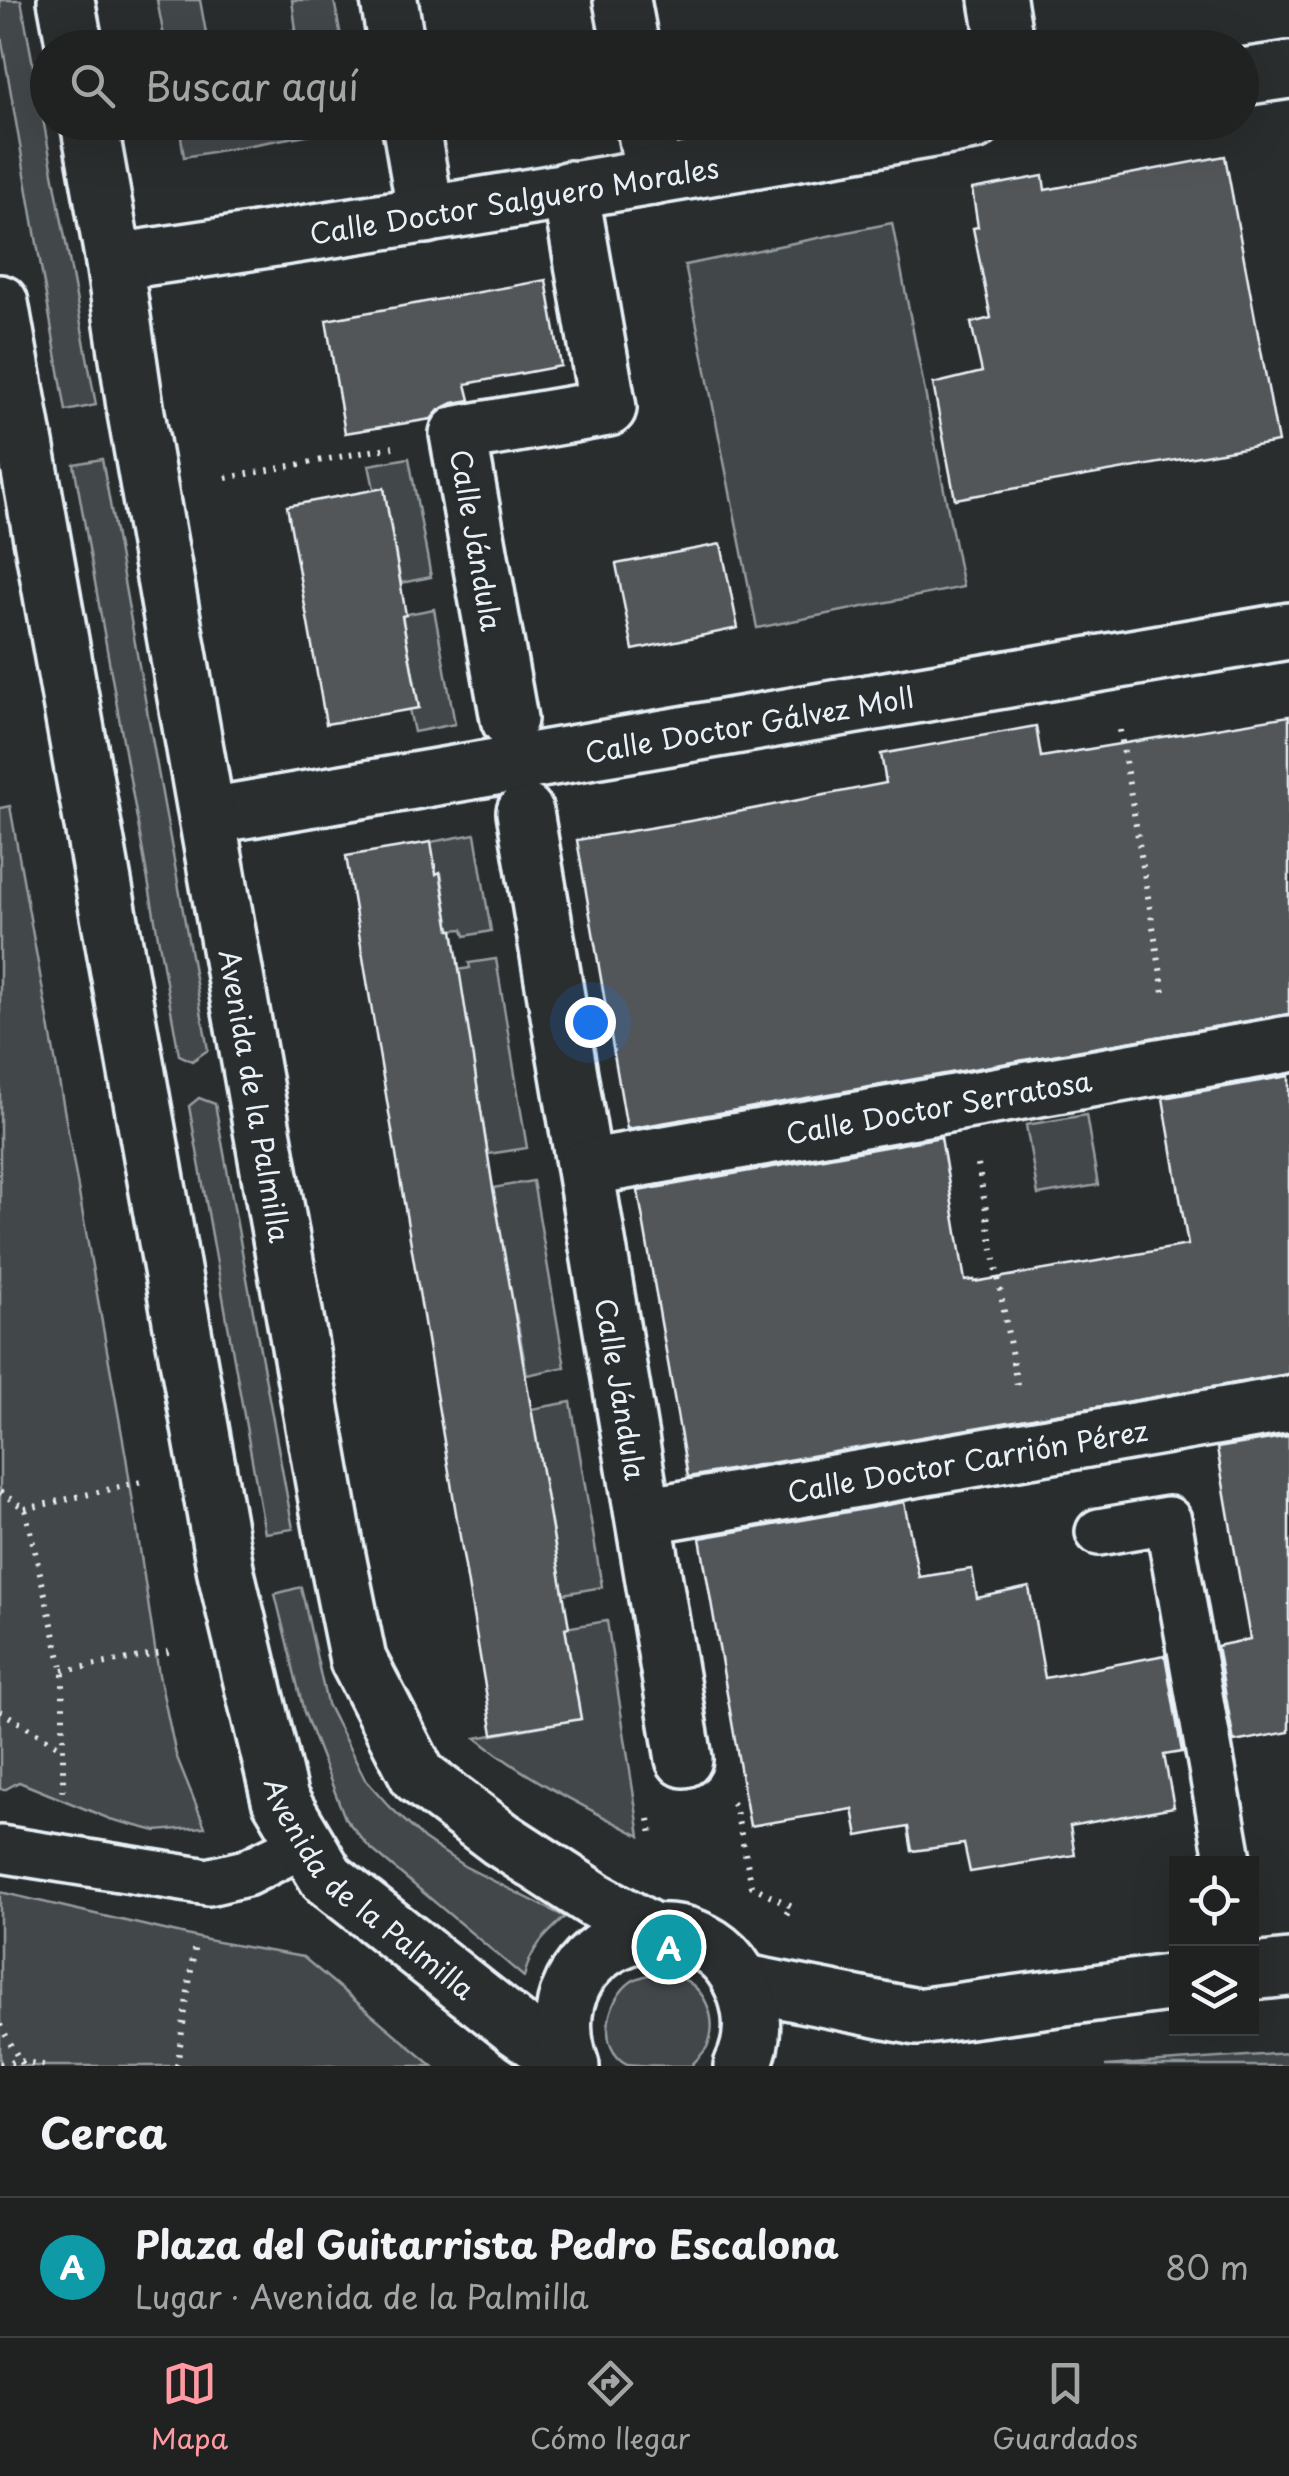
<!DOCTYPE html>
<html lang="es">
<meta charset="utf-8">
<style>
body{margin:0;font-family:"Playpen Sans",sans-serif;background:#2d2f2f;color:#f1f3f6}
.controls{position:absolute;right:30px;bottom:30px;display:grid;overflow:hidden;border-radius:0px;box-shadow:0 10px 40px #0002}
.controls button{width:90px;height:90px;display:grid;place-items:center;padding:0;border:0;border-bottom:2px solid #3d3f40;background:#202222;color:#f1f3f6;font:50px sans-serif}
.you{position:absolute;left:590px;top:1022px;width:35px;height:35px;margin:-25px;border:8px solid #fff;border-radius:50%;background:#1a73e8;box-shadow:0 0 0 15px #1a73e833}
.badge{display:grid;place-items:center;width:65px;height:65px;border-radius:50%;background:#ff9aa2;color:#fff;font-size:32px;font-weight:700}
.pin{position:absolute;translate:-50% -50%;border:5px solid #fff;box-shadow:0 2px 10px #0006}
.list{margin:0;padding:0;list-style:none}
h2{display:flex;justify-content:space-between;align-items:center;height:130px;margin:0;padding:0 40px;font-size:42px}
h2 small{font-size:32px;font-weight:400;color:#a2a4a5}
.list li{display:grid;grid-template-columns:65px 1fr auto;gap:30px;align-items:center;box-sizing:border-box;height:140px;padding:0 40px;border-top:2px solid #3d3f40}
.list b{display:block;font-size:38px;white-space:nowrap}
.list p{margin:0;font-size:32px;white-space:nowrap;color:#a2a4a5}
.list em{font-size:32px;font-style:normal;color:#a2a4a5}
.icon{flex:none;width:55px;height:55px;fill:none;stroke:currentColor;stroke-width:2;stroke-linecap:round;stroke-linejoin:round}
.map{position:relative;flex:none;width:1289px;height:2066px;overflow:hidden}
.search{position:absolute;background:#202222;box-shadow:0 10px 40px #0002;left:30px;right:30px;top:30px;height:110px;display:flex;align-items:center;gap:25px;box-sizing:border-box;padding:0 35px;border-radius:55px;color:#a2a4a5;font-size:38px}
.sheet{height:270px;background:#202222}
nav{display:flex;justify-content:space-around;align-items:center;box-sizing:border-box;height:140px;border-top:2px solid #3d3f40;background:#202222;font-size:28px;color:#a2a4a5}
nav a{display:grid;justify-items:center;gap:5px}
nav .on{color:#ff9aa2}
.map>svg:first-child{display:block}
</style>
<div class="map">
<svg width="1289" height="2066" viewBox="0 0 1289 2066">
<rect width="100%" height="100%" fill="#2a2d2e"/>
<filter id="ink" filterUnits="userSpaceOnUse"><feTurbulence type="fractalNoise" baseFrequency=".01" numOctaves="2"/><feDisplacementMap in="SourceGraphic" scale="20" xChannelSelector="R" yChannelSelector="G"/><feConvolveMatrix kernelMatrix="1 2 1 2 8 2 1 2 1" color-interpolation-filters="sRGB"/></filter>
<g filter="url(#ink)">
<!-- green -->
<g fill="#424648" stroke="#959ca0" stroke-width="2.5">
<polygon points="0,0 21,0 96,405 66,411 0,30"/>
<polygon points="157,0 200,0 208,44 296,30 292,0 334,0 343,47 166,47"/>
<polygon points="356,123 356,126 184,157 179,123"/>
<polygon points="892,223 963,587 757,628 685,265"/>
<polygon points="409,458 431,577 401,583 384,488 374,489 369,465"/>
<polygon points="102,459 208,1050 192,1061 179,1055 74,464"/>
<polygon points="434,609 455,724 414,732 409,709 419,707 402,615"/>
<polygon points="10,806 126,1457 159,1675 176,1755 205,1827 156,1831 110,1819 19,1782 6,1789 0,1789 0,808"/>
<polygon points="475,834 491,931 465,936 463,929 450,930 441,873 436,874 431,842"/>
<polygon points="496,959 527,1148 488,1154 458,970 470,968 469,963"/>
<polygon points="199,1098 215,1104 293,1529 265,1533 189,1106"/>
<polygon points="1086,1115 1098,1185 1038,1195 1026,1125"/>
<polygon points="533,1181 565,1367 527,1375 516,1314 509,1314 493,1188"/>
<polygon points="571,1402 602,1587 563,1594 531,1409"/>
<path d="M301,1587L327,1704L365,1779L389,1806L424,1839L464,1866L565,1917C543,1937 531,1948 524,1977L369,1847L345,1818L304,1712L275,1594Z"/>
<path d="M607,1621L640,1836C584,1806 526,1779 476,1738L581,1719L565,1628Z"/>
<polygon points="0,1892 212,1941 303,1957 433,2066 0,2066"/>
<path d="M654,1973C662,1974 672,1974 679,1977C706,1988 719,2020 707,2047C703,2054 696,2060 691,2066C675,2066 640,2066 627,2064C596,2048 607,1998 632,1981C638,1977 647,1976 654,1973Z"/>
<polygon points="1289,2053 1289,2066 1105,2066"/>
</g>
<!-- building -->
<g fill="#535759" stroke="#e8f1f8" stroke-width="2.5">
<polygon points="1225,156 1278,442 955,499 933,384 982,372 971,323 991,318 973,228 978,227 972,189 1043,176 1045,190"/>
<polygon points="546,280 561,366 466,384 470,400 453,403 439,410 431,419 345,433 326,320"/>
<polygon points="384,488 406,615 402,616 419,708 326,724 287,506"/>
<polygon points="721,544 738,628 633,650 616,564"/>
<polygon points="1289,716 1289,1014 627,1129 577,840 696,820 886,783 881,754 1036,726 1041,757"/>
<polygon points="431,842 436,874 440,872 450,930 453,930 493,1188 569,1627 565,1628 581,1719 493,1734 346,856"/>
<polygon points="1289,1076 1289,1374 688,1477 638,1191 941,1137 965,1281 974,1280 974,1282 1109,1259 1188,1245 1163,1098"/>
<polygon points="1289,1436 1289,1732 1234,1742 1217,1646 1250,1639 1217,1448"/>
<polygon points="904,1502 919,1577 972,1569 977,1598 1029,1587 1045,1678 1165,1655 1182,1752 1164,1755 1174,1807 1070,1826 1075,1855 970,1872 964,1844 912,1851 908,1827 858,1836 853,1809 750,1826 700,1538"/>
</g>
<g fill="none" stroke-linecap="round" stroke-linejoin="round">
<!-- lane casing -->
<g stroke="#e8f1f8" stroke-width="52">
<g id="lane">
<polyline points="1099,1532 1168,1520 1229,1864"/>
<polyline points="0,1849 208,1882 246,1873 306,1843"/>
</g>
</g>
<!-- street casing -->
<g stroke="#e8f1f8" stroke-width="62">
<g id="street">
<polyline points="389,0 397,48"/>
<polyline points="622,0 631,48"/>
<polyline points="998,0 1006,48"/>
<polyline points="1242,77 1289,70"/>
<polyline points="410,122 426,215"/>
<polyline points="644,122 654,177"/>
<path id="s1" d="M114,262C401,221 687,171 974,122"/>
<polyline points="509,719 458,434 608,408 570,189"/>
<path id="s2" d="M525,812L684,1759"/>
<path id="s3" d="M209,816L1289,631"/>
<path id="s4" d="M586,1168L1289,1044"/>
<path id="s5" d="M644,1516L1289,1404"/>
</g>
</g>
<!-- secondary casing -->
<g stroke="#e8f1f8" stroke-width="62">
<g id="secondary">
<polyline points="66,0 75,48"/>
<path id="s6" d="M89,122L114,262L136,413L336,1551L358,1660L418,1776L501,1839L595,1900L651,1931"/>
<path id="s7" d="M0,303L226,1573L280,1799L327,1878L517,2028L570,2064"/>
<polyline points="1252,1972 1289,1968"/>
<polyline points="741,1982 917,2017 1176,1982"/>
<path d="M571,2066C525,1935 705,1881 745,1991C754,2016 754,2042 742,2066"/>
</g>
</g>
<!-- path -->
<g stroke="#e8f1f8" stroke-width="6" stroke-dasharray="2.5 8" stroke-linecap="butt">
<polyline points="226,478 393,447"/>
<polyline points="1120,730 1165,998"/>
<polyline points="978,1165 1017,1385"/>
<polyline points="0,1492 25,1509 63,1671 63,1798"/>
<polyline points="25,1509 141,1482"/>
<polyline points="63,1671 173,1651"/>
<polyline points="0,1711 62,1748"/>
<polyline points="732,1803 735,1806 752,1886 791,1906 784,1918"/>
<polyline points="649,1819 652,1834"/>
<polyline points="0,2025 23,2066"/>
<polyline points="0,2064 20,2061 48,2066"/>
<polyline points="177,2066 195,1943"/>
</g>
<!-- lane -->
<use href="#lane" stroke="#2a2d2e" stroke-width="45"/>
<!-- street -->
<use href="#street" stroke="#2a2d2e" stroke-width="55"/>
<!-- secondary -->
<use href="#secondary" stroke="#2a2d2e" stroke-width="55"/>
</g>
</g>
<g text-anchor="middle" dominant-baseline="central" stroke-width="9" stroke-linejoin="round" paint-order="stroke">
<!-- street labels -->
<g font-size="28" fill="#e8f1f8" stroke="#2a2d2e">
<text stroke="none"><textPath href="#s1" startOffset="405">Calle Doctor Salguero Morales</textPath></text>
<text transform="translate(477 540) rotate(80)">Calle Jándula</text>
<text stroke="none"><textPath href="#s3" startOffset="548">Calle Doctor Gálvez Moll</textPath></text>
<text stroke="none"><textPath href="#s6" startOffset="988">Avenida de la Palmilla</textPath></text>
<text stroke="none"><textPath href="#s4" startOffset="358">Calle Doctor Serratosa</textPath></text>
<text stroke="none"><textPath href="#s2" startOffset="585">Calle Jándula</textPath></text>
<text stroke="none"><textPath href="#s5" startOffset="328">Calle Doctor Carrión Pérez</textPath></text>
<text stroke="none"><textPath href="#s7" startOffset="1650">Avenida de la Palmilla</textPath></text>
</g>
</g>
</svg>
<div class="controls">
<button><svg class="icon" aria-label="locate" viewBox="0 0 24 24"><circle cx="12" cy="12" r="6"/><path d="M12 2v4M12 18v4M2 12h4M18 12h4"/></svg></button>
<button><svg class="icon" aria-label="layers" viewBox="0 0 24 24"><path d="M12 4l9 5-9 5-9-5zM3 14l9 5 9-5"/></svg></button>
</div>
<div class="you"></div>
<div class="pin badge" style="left:669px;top:1947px;background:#0f9aa8">A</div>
<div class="search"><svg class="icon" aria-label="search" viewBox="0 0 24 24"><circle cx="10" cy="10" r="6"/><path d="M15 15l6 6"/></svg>Buscar aquí</div>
</div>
<section class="sheet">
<h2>Cerca<small></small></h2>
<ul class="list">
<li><span class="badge" style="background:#0f9aa8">A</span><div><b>Plaza del Guitarrista Pedro Escalona</b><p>Lugar · Avenida de la Palmilla</p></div><em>80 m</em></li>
</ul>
</section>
<nav>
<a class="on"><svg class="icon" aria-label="map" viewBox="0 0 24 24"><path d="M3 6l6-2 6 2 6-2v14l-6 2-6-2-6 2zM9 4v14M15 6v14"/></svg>Mapa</a>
<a><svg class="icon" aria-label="directions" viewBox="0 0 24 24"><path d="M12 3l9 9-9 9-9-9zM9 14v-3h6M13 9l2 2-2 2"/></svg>Cómo llegar</a>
<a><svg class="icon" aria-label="saved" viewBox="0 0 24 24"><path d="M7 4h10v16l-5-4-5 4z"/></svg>Guardados</a>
</nav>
